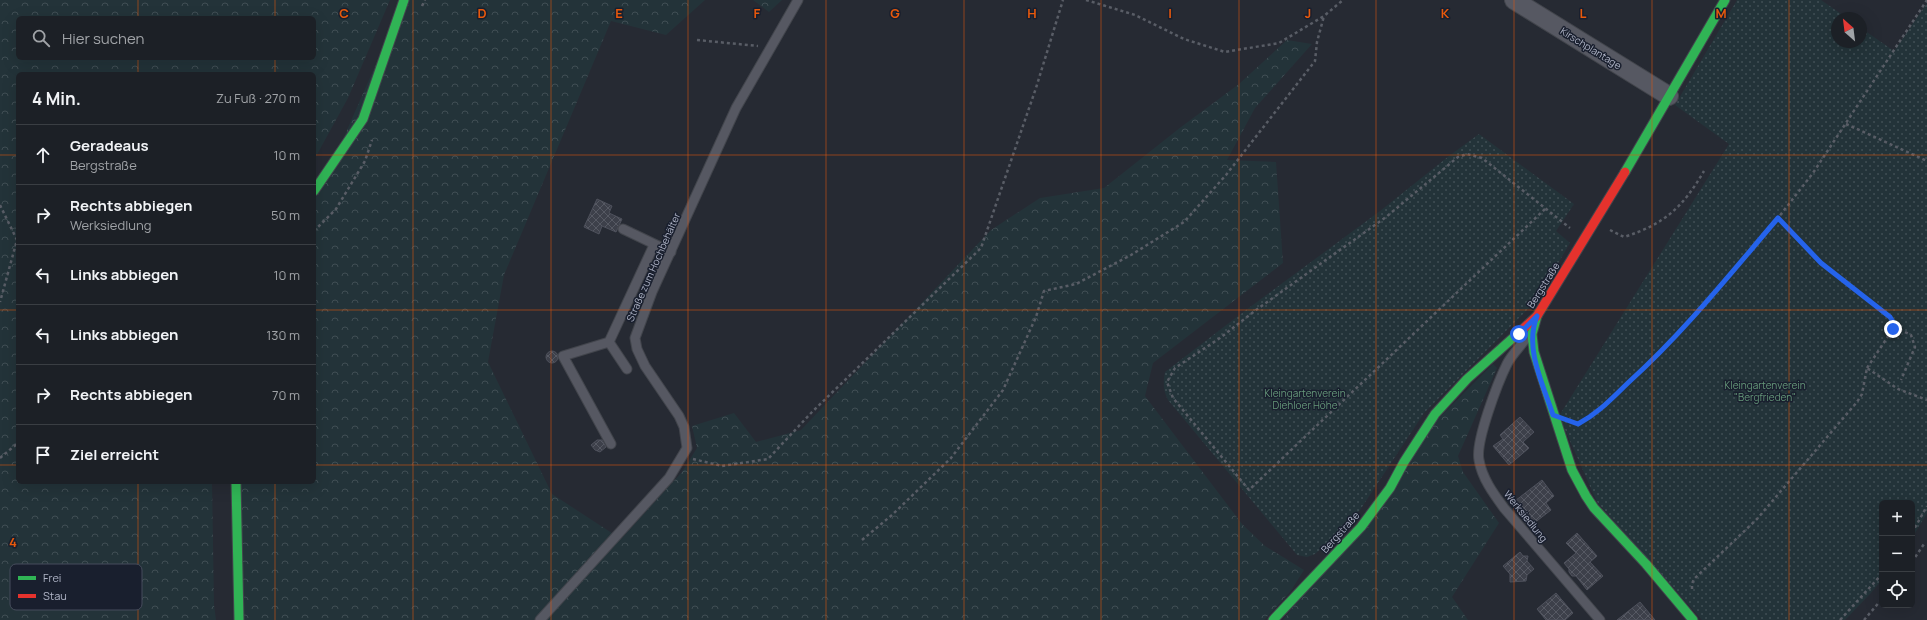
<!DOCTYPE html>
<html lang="de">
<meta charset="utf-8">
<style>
body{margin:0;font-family:Manrope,sans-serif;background:#25282e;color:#f1f3f6}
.controls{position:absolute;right:12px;bottom:12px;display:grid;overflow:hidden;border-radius:6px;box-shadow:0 4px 16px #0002}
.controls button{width:36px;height:36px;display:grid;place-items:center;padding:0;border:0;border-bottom:1px solid #3a3e43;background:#1c2026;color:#f1f3f6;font:20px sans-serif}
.compass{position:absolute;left:1831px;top:12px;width:36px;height:36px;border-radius:50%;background:#1c2026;box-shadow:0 4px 16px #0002;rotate:332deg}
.stop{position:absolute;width:12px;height:12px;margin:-9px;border:3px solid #2563eb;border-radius:50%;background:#fff}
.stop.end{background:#2563eb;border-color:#fff;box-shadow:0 1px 4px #0008}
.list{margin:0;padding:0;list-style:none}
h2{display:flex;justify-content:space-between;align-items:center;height:52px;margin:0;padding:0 16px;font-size:17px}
h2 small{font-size:13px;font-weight:400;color:#a0a3a7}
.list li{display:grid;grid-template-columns:26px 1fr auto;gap:12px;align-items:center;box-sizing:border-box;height:60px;padding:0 16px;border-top:1px solid #3a3e43}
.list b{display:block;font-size:15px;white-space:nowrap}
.list p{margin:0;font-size:13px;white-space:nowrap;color:#a0a3a7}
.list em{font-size:13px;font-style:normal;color:#a0a3a7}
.icon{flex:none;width:22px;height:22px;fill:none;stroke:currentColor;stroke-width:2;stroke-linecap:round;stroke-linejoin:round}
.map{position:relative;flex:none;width:1927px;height:620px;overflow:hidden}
.search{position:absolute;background:#1c2026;box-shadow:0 4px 16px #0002;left:16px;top:16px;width:300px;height:44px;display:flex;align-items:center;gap:10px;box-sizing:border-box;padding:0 14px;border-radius:6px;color:#a0a3a7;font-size:15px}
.panel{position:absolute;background:#1c2026;box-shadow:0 4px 16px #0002;left:16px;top:72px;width:300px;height:412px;border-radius:6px}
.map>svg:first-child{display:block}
</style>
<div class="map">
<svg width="1927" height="620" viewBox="0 0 1927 620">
<defs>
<pattern id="grass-dots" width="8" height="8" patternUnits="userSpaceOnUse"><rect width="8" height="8" fill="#233339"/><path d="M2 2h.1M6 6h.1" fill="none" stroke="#404e54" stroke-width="1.8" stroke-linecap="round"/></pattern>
<pattern id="forest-crowns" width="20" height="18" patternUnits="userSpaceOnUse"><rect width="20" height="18" fill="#233339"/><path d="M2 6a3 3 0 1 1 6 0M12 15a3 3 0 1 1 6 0" fill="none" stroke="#404e54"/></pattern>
<pattern id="building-cross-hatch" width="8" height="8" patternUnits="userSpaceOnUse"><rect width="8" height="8" fill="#3d404a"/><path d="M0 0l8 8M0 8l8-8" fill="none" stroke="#565963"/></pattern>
</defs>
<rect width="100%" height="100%" fill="#262a33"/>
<!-- grass -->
<g fill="url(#grass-dots)">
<polygon points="1737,0 1821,0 1847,18 1837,18 1837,42 1861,42 1861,28 1894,51 1927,3 1927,513 1912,538 1912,503 1882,503 1882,580 1870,594 1845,620 1702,620 1597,502 1559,416 1729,144 1675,105"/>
<path d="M1479,134L1574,204L1556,231L1570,243L1536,301L1424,413L1360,510L1339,533L1315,554L1307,557L1297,555L1168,400C1163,390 1163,383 1165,372L1238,316L1380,211L1449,156Z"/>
</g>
<!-- forest -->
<g fill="url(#forest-crowns)" fill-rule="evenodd">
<path d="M0,0H390L348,98L314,160V74H18V482H212L214,605L216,620H0ZM18,18H314V58H18Z"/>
<polygon points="404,0 705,0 666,35 611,21 504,275 488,362 552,494 621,539 682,472 697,448 692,426 734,413 756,442 801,430 991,230 1040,198 1104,188 1181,127 1239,84 1287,40 1312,44 1255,108 1227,160 1276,162 1283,263 1153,363 1145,396 1242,524 1265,546 1304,570 1290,592 1264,620 238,620 234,482 314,482 314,198 322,187"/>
<polygon points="753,0 782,0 769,12"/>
<polygon points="1493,364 1497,368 1458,456 1463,472 1499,523 1452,597 1468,620 1283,620 1439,418"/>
</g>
<!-- building -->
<g fill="url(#building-cross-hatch)" stroke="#4e515c">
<polygon points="597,199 612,206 609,213 622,219 616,232 602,226 599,234 584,227"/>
<circle cx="552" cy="357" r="6"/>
<polygon points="1520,417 1534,432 1523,442 1529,448 1509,465 1493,446 1503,439 1500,435"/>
<polygon points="597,440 602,440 606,447 600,452 595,450 591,445"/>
<polygon points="1542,480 1554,496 1546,503 1551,510 1529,527 1511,504"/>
<polygon points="1577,533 1597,556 1590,562 1603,576 1587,590 1576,576 1572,576 1569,572 1569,569 1564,563 1576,553 1566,543"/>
<polygon points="1520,552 1523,556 1528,556 1527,561 1534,569 1527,575 1526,581 1510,582 1510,574 1503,566"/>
<polygon points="1556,593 1573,613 1565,620 1546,620 1537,609"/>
<polygon points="1640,602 1655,620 1617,620"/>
</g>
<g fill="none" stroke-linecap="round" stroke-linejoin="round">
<!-- lane casing -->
<g stroke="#42454c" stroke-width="11">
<g id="lane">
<polyline points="623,229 671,252"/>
<path d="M1527,337C1521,346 1512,354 1507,364C1498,382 1475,442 1479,460C1482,478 1493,493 1504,508L1600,620"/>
<polyline points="609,342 627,369"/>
<polyline points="611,444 563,356 609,342 654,245"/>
<polyline points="540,620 669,478 687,448 684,427 679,416 645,366 637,349 635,338 652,292 736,108 798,0"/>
</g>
</g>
<!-- street casing -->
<g stroke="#42454c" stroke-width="20">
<polyline id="street" points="1514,0 1669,96"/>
</g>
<!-- fast casing -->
<g stroke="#42454c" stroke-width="11">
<g id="fast">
<polyline points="1625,172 1725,0"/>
<polyline points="314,191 363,119 404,0"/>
<polyline points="1537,316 1532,334 1534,352 1572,470 1586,496 1594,508 1646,564 1693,620"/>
<polyline points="236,482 239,620"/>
<polyline points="1273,620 1361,527 1390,488 1404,462 1435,414 1467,379 1523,329"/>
</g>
</g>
<!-- jam casing -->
<g stroke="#42454c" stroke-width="11">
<polyline id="jam" points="1523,329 1537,316 1625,172"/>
</g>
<!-- path -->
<g stroke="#595d66" stroke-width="2.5" stroke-dasharray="3 3" stroke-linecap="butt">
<polyline points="1086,0 1135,15 1184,39 1225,52 1279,43 1324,16 1343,0"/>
<polyline points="422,6 425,0"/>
<polyline points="697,40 758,46"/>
<polyline points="1846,124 1927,161"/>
<polyline points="0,205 17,240 0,302"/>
<polyline points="1545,209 1249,490 1173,398 1167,382 1175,368 1220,338 1256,310 1386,217 1458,157 1467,154 1482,158 1570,228"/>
<polyline points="1778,218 1821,263 1890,317 1897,328"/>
<path d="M1610,230L1624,237C1665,224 1683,207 1704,171"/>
<polyline points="314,231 336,209 365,161 372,140"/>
<polyline points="1867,368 1893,329 1897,328 1911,335 1915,347 1901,380"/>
<polyline points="1576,423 1578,424 1594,415 1654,359 1721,285 1778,218 1813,173 1927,0"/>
<polyline points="0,458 18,443"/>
<polyline points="693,459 722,466 768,459 812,412 981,248 1036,88 1063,0"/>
<polyline points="1912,533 1927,506"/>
<polyline points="862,540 892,515 951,458 1003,390 1036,317 1044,291 1076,284 1131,255 1184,222 1226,175 1315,61 1317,42 1324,16"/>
<polyline points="1912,562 1924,544"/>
<polyline points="1692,589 1692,584 1694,579 1757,519 1857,402 1862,394 1867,368 1898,389 1927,400"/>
<polyline points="1840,620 1882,574"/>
<polyline points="1864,620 1882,599"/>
</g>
<!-- lane -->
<use href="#lane" stroke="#565862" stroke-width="9"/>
<!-- street -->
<use href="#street" stroke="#565862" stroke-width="18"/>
<!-- fast -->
<use href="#fast" stroke="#30b455" stroke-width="9"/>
<!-- jam -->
<use href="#jam" stroke="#e5322d" stroke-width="9"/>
</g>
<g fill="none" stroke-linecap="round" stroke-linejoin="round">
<!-- route -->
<path stroke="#2563eb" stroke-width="5" d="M1519,334L1537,316C1524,348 1543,384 1553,415L1578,424C1599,413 1613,397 1630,381C1684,332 1730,274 1778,218L1821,263L1890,317L1897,328L1893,329"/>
</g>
<!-- grid -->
<path fill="none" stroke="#e8590c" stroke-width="1" stroke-opacity="0.55" d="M138,0V18M275,0V18M413,0V620M551,0V620M688,0V620M826,0V620M964,0V620M1101,0V620M1239,0V620M1376,0V620M1514,0V620M1652,0V620M1789,0V620M138,58V74M275,58V74M0,155H18M314,155H1927M0,310H18M314,310H1927M0,465H18M314,465H1927M138,482V620M275,482V620"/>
<g text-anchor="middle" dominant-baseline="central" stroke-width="3" stroke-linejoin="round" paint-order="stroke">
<!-- street labels -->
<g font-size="10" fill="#afb4c6" stroke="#191f2e">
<text transform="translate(1591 48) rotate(32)">Kirschplantage</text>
<text transform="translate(653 267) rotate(-66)">Straße zum Hochbehälter</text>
<text transform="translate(1543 285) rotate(-58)">Bergstraße</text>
<text transform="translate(1526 516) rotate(51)">Werksiedlung</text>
<text transform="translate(1340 532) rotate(-48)">Bergstraße</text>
</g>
<!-- park labels -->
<g font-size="10" fill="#659779" stroke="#191f2e">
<text x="1765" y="385">Kleingartenverein<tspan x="1765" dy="12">"Bergfrieden"</tspan></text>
<text x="1305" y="393">Kleingartenverein<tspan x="1305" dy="12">Diehloer Höhe</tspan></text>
</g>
</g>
<!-- legend -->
<rect x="10" y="564" width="132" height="46" rx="6" fill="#191f2e" stroke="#464c5c" stroke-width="1"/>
<rect x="18" y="576" width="18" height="4" fill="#30b455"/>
<rect x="18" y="594" width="18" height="4" fill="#e5322d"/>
<g font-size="11" fill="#afb4c6">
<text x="43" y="582">Frei</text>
<text x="43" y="600">Stau</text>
</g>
<g font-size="13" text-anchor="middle" font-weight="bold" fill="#e8590c" stroke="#191f2e" stroke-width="3" stroke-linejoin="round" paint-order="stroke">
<text x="344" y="18">C</text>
<text x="482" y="18">D</text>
<text x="619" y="18">E</text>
<text x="757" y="18">F</text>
<text x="895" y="18">G</text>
<text x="1032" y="18">H</text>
<text x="1170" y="18">I</text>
<text x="1308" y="18">J</text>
<text x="1445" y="18">K</text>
<text x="1583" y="18">L</text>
<text x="1721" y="18">M</text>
<text x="13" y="547">4</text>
</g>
</svg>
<div class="controls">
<button>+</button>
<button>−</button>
<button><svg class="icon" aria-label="locate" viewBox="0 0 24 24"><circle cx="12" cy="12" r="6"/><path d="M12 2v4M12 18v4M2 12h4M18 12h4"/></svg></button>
</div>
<svg class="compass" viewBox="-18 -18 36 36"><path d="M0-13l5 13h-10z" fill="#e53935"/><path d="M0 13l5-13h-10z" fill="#a0a3a7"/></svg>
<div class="stop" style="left:1519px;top:334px"></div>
<div class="stop end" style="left:1893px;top:329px"></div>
<div class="search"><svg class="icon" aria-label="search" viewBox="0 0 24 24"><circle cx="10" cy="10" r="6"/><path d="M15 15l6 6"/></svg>Hier suchen</div>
<section class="panel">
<h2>4 Min.<small>Zu Fuß · 270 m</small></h2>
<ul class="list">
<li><svg class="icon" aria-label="ahead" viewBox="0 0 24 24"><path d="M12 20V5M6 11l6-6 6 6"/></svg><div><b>Geradeaus</b><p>Bergstraße</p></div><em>10 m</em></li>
<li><svg class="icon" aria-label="right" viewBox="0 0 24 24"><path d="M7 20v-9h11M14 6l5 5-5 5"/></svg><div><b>Rechts abbiegen</b><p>Werksiedlung</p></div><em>50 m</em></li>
<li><svg class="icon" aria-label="left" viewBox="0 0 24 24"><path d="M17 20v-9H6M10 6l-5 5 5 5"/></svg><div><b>Links abbiegen</b></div><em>10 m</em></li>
<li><svg class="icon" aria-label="left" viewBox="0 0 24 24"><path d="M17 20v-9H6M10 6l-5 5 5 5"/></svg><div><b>Links abbiegen</b></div><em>130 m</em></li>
<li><svg class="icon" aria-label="right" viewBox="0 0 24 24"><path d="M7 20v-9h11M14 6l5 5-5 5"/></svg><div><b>Rechts abbiegen</b></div><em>70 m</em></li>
<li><svg class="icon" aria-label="arrive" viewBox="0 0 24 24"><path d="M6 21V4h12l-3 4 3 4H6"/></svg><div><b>Ziel erreicht</b></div></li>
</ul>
</section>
</div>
